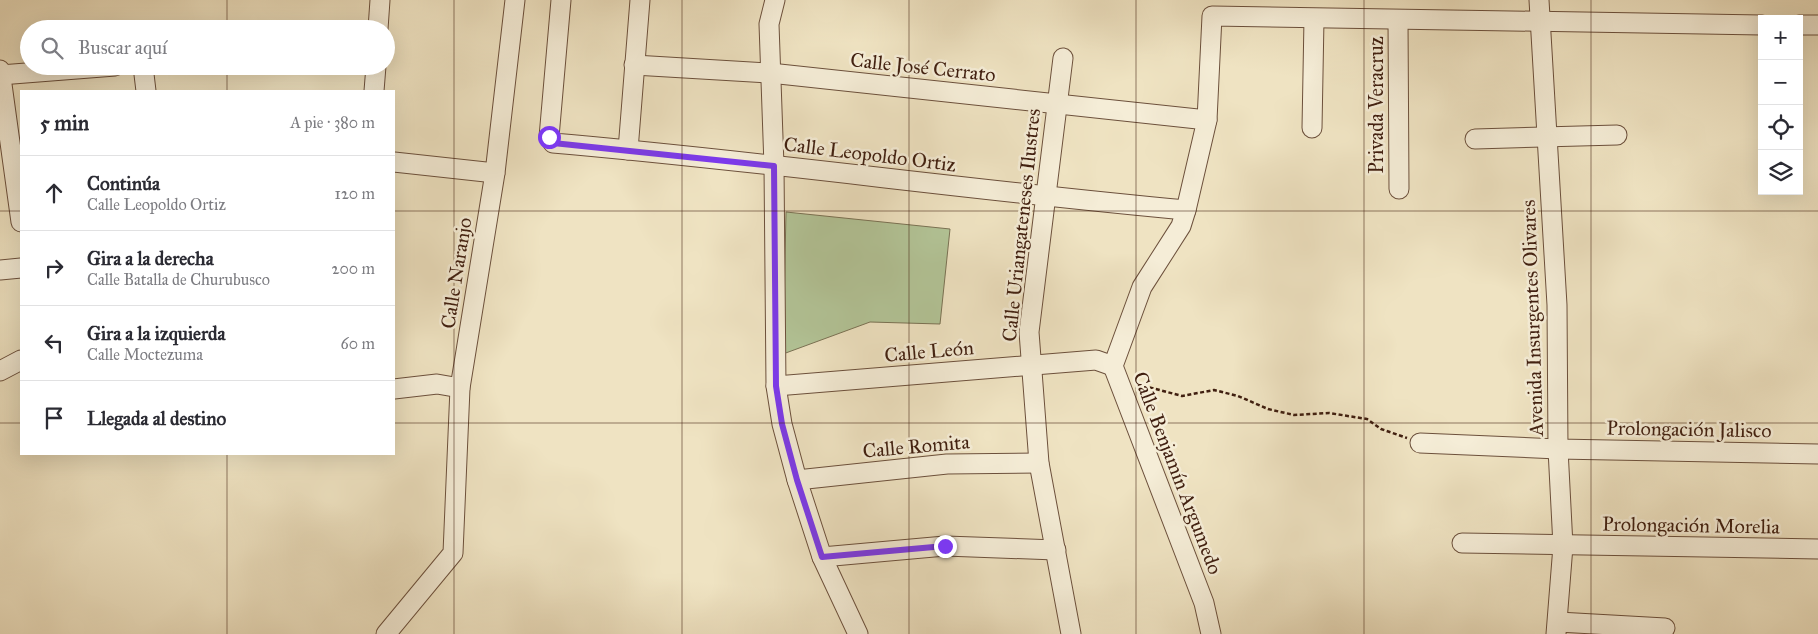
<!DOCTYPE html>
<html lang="es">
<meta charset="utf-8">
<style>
body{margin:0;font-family:"IM FELL Great Primer",serif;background:#f7f7f7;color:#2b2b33}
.controls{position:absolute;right:15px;top:15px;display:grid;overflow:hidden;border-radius:0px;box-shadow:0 5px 20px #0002}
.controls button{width:45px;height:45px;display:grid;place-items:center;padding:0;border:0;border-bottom:1px solid #e1e1e2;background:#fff;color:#2b2b33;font:25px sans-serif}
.stop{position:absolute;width:15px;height:15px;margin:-11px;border:4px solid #7c3aed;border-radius:50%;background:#fff}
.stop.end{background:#7c3aed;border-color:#fff;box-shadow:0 1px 5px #0008}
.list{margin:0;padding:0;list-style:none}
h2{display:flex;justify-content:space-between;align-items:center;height:65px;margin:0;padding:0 20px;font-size:21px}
h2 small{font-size:16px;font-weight:400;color:#7c7c81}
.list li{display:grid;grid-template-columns:32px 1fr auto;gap:15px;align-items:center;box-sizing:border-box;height:75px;padding:0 20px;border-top:1px solid #e1e1e2}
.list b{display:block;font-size:19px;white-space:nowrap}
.list p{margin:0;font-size:16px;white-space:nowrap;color:#7c7c81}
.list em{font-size:16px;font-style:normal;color:#7c7c81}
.icon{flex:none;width:28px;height:28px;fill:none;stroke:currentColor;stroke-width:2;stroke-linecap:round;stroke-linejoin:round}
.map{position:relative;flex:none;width:1818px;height:634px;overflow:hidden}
.search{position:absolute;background:#fff;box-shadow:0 5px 20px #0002;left:20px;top:20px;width:375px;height:55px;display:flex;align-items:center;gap:12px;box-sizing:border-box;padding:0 18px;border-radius:28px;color:#7c7c81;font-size:19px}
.panel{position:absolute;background:#fff;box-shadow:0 5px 20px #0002;left:20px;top:90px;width:375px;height:365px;border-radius:0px}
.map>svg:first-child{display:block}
</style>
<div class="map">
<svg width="1818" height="634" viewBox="0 0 1818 634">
<rect width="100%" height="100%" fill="#efe3c2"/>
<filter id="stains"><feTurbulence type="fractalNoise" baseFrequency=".004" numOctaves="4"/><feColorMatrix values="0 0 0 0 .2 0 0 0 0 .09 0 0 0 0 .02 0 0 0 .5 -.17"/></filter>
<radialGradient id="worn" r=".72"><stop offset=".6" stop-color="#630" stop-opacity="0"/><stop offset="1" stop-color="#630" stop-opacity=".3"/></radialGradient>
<!-- green -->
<polygon fill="#b3c598" stroke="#7a7254" points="786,212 950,229 940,324 870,322 783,354"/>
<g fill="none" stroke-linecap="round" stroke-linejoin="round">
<!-- minor casing -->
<g stroke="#6c503c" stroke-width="21">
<g id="minor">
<path d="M561,0L549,137L553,143C764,161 975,191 1186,210"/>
<polyline points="775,0 769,24 774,166 776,386 782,424 797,480 822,557 858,634"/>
<polyline points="1539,0 1557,305 1558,449 1563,546 1556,634"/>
<polyline points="1398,20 1399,189"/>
<polyline points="1799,25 1818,25"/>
<polyline points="378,29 380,0"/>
<polyline points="1063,58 1029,332 1039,463 1071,634"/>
<polyline points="634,65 770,73 1207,120"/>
<polyline points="143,66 146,91"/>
<polyline points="0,70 21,222"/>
<polyline points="0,75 115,66"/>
<polyline points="374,91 376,66"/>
<polyline points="1312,128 1314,19"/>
<polyline points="1475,139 1617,135"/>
<polyline points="628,150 640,0"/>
<polyline points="394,162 495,173"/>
<polyline points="0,270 21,268"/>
<polyline points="0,371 21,360"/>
<polyline points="776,386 1096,360 1113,366"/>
<polyline points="394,389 437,384 460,388"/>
<polyline points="1420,443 1558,449 1818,454"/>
<polyline points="797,480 947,464 1039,463"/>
<polyline points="1462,543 1818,549"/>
<polyline points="822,557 945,546 1056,550"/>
<polyline points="1558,622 1665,628"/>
<polyline points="386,634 453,553 460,388 495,173 515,0"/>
<polyline points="1211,634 1204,603 1113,366 1142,287 1181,226 1186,210 1207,120 1212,16 1762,25"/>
</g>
</g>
<!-- path -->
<polyline stroke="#401f10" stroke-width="2.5" stroke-dasharray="4 2.5" stroke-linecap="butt" points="1137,384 1182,396 1214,390 1238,396 1268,409 1294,415 1329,413 1367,419 1381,429 1407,438"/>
<!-- minor -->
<use href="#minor" stroke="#f5edd7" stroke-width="19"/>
</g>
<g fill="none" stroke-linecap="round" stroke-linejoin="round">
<!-- route -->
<polyline stroke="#7c3aed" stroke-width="6" points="549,137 553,143 774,166 776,386 782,424 797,480 822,557 945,546"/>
</g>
<!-- grid -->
<path fill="none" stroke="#401f10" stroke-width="1" stroke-opacity="0.55" d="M227,0V29M454,0V634M682,0V634M909,0V634M1136,0V634M1364,0V634M1591,0V634M227,66V91M0,211H21M394,211H1818M0,423H21M394,423H1818M227,454V634"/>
<g text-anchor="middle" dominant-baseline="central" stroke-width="5" stroke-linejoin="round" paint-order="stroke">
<!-- street labels -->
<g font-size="20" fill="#401f10" stroke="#f5edd7">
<text transform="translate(923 67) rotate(6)">Calle José Cerrato</text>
<text transform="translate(1376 105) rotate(-90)">Privada Veracruz</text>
<text transform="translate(870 154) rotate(7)">Calle Leopoldo Ortiz</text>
<text transform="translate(1021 225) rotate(-84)">Calle Uriangateneses Ilustres</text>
<text transform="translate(456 273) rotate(-81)">Calle Naranjo</text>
<text transform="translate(1532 318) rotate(-92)">Avenida Insurgentes Olivares</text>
<text transform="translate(929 351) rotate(-5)">Calle León</text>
<text transform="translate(1689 429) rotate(1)">Prolongación Jalisco</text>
<text transform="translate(916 446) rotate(-5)">Calle Romita</text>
<text transform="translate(1178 473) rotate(69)">Calle Benjamín Argumedo</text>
<text transform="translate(1691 525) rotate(1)">Prolongación Morelia</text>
</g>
</g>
<rect width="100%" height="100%" filter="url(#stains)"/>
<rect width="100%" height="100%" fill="url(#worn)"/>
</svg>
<div class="controls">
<button>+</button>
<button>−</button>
<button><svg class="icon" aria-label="locate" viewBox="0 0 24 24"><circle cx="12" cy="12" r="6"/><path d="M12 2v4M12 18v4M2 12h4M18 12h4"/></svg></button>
<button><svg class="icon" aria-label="layers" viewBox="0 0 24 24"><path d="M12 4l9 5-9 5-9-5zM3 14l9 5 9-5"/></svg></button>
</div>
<div class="stop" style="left:549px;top:137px"></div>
<div class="stop end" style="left:945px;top:546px"></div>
<div class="search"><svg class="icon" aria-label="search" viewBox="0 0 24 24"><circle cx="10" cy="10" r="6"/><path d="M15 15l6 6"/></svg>Buscar aquí</div>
<section class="panel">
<h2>5 min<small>A pie · 380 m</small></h2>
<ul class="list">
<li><svg class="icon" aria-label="ahead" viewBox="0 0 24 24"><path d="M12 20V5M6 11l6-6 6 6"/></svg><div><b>Continúa</b><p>Calle Leopoldo Ortiz</p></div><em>120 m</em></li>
<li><svg class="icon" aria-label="right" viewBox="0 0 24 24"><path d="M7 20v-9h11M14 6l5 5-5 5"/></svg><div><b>Gira a la derecha</b><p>Calle Batalla de Churubusco</p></div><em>200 m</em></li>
<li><svg class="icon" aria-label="left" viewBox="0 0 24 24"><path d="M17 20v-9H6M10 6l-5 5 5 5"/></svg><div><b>Gira a la izquierda</b><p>Calle Moctezuma</p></div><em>60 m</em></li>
<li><svg class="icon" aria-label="arrive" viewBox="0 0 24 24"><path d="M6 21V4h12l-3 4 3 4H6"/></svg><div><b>Llegada al destino</b></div></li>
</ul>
</section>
</div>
